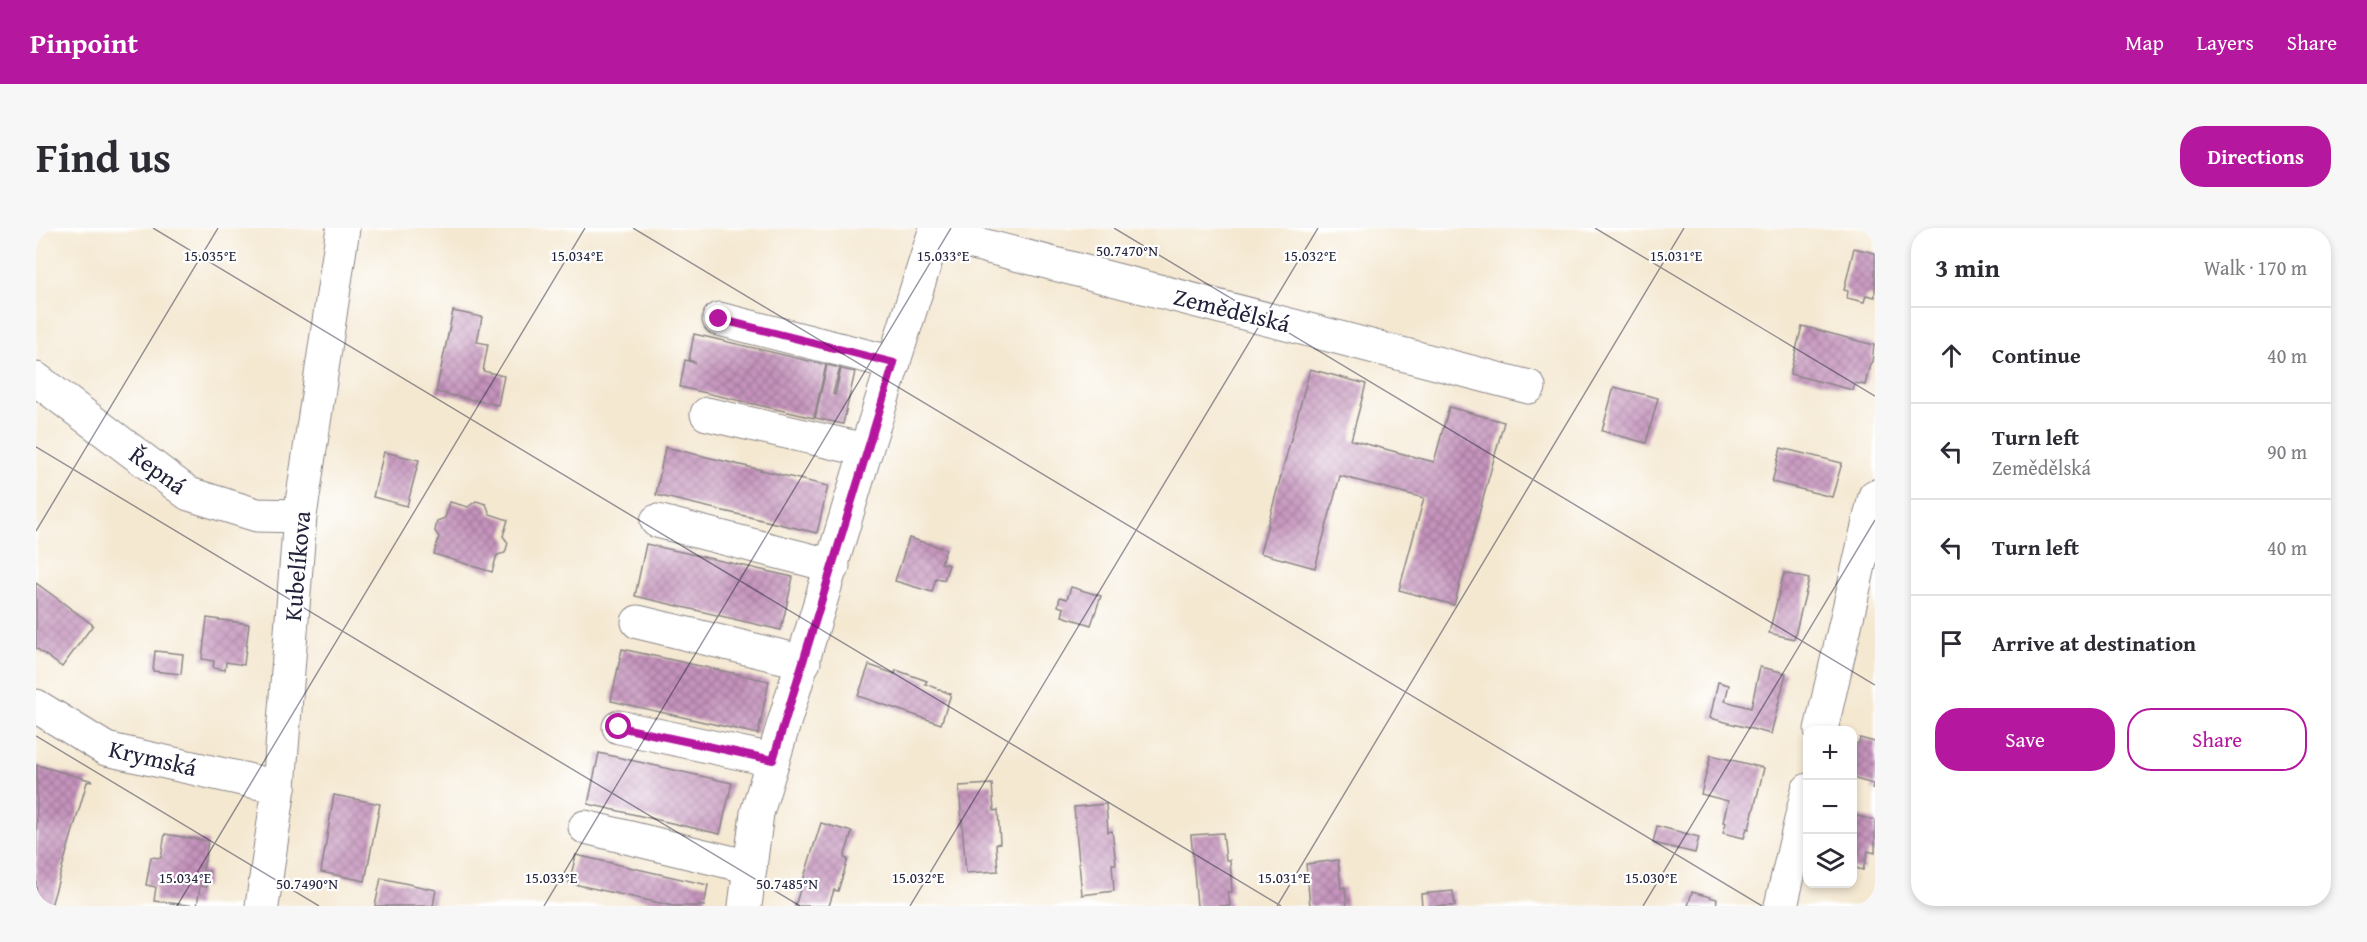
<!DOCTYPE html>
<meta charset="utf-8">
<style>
body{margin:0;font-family:"Gentium Book Plus",serif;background:#f7f7f7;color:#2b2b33}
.controls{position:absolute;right:18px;bottom:18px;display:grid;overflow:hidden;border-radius:12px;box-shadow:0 3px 9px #0003}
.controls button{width:54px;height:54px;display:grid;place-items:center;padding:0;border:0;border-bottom:2px solid #e1e1e2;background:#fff;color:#2b2b33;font:30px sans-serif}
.stop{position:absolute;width:18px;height:18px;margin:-14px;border:4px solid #b5179e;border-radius:50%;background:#fff}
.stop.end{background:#b5179e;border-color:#fff;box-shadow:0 2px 6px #0008}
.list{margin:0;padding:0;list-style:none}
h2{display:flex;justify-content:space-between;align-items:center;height:78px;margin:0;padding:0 24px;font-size:26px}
h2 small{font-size:20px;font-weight:400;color:#7c7c81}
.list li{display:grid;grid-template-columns:39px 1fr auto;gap:18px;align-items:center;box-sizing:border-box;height:96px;padding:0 24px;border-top:2px solid #e1e1e2}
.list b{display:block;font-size:22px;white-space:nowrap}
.list p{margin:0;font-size:20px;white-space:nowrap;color:#7c7c81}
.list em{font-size:20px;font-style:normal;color:#7c7c81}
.actions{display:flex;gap:12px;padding:18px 24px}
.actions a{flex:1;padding:14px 0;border:2px solid #b5179e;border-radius:24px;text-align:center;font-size:21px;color:#b5179e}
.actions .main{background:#b5179e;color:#fff}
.icon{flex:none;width:33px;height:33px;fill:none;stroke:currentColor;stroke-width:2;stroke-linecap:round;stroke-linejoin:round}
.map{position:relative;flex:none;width:1839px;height:678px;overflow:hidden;border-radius:24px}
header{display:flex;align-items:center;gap:36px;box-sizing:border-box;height:84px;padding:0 30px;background:#b5179e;color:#fff}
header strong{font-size:28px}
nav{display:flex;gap:33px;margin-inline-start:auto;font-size:21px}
.intro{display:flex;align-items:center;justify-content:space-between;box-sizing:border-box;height:144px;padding:0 36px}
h1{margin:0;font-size:42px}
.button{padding:15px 27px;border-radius:24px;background:#b5179e;color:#fff;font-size:21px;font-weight:700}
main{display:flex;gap:36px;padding:0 36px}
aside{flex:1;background:#fff;border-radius:24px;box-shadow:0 3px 9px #0003}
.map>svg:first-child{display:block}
</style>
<header>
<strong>Pinpoint</strong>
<nav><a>Map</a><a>Layers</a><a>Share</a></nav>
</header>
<div class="intro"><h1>Find us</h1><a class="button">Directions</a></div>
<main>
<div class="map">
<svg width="1839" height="678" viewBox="0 0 1839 678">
<defs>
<pattern id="building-cross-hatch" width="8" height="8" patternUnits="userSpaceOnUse" patternTransform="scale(1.5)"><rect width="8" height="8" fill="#c593bc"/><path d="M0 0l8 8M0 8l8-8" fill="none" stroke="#a0789a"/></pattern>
</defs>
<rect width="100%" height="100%" fill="#fff"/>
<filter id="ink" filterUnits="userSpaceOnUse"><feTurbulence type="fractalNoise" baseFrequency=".0167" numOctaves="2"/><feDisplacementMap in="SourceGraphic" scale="12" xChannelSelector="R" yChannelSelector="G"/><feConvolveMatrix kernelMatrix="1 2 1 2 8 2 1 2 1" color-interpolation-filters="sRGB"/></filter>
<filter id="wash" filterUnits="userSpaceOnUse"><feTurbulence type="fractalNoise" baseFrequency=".008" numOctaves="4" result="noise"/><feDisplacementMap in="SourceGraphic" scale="24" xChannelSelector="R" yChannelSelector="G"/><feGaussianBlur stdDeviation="1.35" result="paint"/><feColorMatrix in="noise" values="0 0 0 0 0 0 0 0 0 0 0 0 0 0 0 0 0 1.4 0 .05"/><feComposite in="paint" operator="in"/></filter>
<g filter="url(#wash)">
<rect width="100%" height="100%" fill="#f4e8d1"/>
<g id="blocks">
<!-- building -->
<g fill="url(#building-cross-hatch)">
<polygon points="1818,20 1839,25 1839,69 1830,67 1828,74 1811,70 1812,63 1808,62"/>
<polygon points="417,83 446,89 441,114 452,116 447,143 468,148 462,177 400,164"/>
<polygon points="1766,98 1838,117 1836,134 1834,136 1829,157 1819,155 1817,162 1754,146"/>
<polygon points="658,106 790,137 778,190 644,159 649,132 660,135 653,132"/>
<polygon points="791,137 804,140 797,166 799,167 805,141 819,144 807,196 779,190"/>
<polygon points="1274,141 1330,156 1315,212 1398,234 1413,179 1468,194 1418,377 1363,362 1388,270 1304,248 1279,340 1224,325"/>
<polygon points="1578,159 1622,170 1610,215 1566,203"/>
<polygon points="629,219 792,258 781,305 620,267"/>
<polygon points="1745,220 1806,235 1796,269 1736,254"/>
<polygon points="348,224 383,232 371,278 337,269"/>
<polygon points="440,273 450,276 454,286 472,292 467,308 472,315 469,325 461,327 456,344 398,326 403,309 399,303 401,293 409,290 414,274 432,279"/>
<polygon points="873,310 910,321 905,335 913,337 908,352 900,350 896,364 859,353"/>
<polygon points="610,316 757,349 745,402 599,368"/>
<polygon points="1748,345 1773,351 1758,411 1733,405"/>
<polygon points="0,355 57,397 26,439 0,420"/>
<polygon points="1035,359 1065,368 1055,397 1026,388 1028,380 1022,378 1024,369 1031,371"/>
<polygon points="171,390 213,396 208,437 190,434 189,442 177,440 178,433 166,431"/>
<polygon points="586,421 733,453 722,506 575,473"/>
<polygon points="119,423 147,426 145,446 117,443"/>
<polygon points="833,437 859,446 860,442 891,453 889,456 915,466 905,496 822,468"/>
<polygon points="1724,439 1750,445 1735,506 1674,490 1682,454 1693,457 1689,473 1715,480"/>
<polygon points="1824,510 1839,514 1839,562 1836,561 1837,556 1816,550 1819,530 1816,527 1816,520 1817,517 1823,515"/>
<polygon points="563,525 696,555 684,606 552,576"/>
<polygon points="1675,527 1728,540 1713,601 1711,600 1708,610 1687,605 1690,595 1687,594 1692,573 1665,566"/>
<polygon points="1,537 57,553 51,554 15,678 0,678"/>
<polygon points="956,556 958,583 962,582 964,615 960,616 962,643 930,645 923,558"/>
<polygon points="298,567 344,576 329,653 285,644"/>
<polygon points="1070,576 1072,604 1076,603 1078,619 1080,636 1076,636 1078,663 1046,667 1038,579"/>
<polygon points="1816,587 1839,592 1839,625 1832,623 1827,642 1816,639"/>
<polygon points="785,595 816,604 808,630 812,631 802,663 798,662 793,678 759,678"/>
<polygon points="1621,598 1663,609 1659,625 1617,615"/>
<polygon points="1187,605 1190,632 1194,632 1196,664 1192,664 1194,678 1161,678 1155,607"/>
<polygon points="129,606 172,613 167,643 173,644 171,659 164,658 161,678 118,673 120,659 110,657 115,629 125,630"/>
<polygon points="540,627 672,657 668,678 637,678 533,655"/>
<polygon points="1302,632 1305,660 1309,659 1311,678 1274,678 1270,636"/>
<polygon points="345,650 400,662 397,678 339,678"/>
<polygon points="1417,663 1419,678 1386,678 1385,666"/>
<polygon points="1656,664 1681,671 1680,678 1652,678"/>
</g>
</g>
</g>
<g filter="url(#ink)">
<use href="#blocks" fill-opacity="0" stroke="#8b8586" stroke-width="1.5"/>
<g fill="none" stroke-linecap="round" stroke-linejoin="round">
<!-- minor casing -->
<g stroke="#8b8586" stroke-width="35">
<g id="minor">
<polyline points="899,5 1493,159"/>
<polyline points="683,91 858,135"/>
<polyline points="0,151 153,266 221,287 264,288"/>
<polyline points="671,186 830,222"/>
<polyline points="621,293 797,338"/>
<polyline points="602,394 768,434"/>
<polyline points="0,478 70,521 243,559"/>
<polyline points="583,499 737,532"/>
<polyline points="1785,502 1839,268"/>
<polyline points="549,599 714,639"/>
<polyline points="226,678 243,559 264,288 307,0"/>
<polyline points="709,678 721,585 830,222 900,0"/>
<polyline points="1745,678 1772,562"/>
</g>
</g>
<!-- minor -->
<use href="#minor" stroke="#fff" stroke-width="33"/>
</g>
</g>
<g fill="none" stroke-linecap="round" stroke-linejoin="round" filter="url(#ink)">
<!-- route -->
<polyline stroke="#b5179e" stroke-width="8" points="583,499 737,532 858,135 683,91"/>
</g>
<!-- ticks -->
<path fill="none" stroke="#22223b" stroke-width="1.5" stroke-opacity="0.45" d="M117,0L1245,678M597,0L1726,678M1078,0L1839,457M1559,0L1839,168M0,219L764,678M0,303L182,0M0,508L283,678M141,678L549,0M508,678L915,0M874,678L1282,0M1241,678L1648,0M1607,678L1839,292"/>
<g text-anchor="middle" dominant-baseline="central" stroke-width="4.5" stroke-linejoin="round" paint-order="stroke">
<!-- street labels -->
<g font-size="24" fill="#22223b" stroke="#fff">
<text transform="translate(1196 82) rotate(14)">Zemědělská</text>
<text transform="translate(122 242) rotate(36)">Řepná</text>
<text transform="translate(261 338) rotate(-85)">Kubelíkova</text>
<text transform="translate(117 530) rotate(13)">Krymská</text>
</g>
</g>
<g font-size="15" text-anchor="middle" fill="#22223b" stroke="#fff" stroke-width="4.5" stroke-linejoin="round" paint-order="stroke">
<text x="1091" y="28">50.7470°N</text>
<text x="1274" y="33">15.032°E</text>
<text x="174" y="33">15.035°E</text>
<text x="541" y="33">15.034°E</text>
<text x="907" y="33">15.033°E</text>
<text x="1640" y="33">15.031°E</text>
<text x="149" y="655">15.034°E</text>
<text x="515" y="655">15.033°E</text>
<text x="882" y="655">15.032°E</text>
<text x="1248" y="655">15.031°E</text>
<text x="1615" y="655">15.030°E</text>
<text x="271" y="661">50.7490°N</text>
<text x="751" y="661">50.7485°N</text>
</g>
</svg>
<div class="controls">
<button>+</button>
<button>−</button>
<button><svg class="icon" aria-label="layers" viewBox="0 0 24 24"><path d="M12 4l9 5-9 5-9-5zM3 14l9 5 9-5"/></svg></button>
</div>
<div class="stop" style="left:583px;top:499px"></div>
<div class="stop end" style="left:683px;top:91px"></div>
</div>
<aside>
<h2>3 min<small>Walk · 170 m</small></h2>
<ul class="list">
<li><svg class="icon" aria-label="ahead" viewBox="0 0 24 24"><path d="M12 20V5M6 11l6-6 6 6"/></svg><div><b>Continue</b></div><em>40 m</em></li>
<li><svg class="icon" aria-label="left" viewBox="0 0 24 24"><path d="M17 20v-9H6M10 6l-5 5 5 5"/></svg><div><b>Turn left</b><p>Zemědělská</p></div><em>90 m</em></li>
<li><svg class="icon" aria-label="left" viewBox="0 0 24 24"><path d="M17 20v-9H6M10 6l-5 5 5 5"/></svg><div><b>Turn left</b></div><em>40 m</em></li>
<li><svg class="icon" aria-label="arrive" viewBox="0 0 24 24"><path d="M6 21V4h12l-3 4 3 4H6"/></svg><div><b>Arrive at destination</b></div></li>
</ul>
<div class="actions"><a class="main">Save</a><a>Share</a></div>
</aside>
</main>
